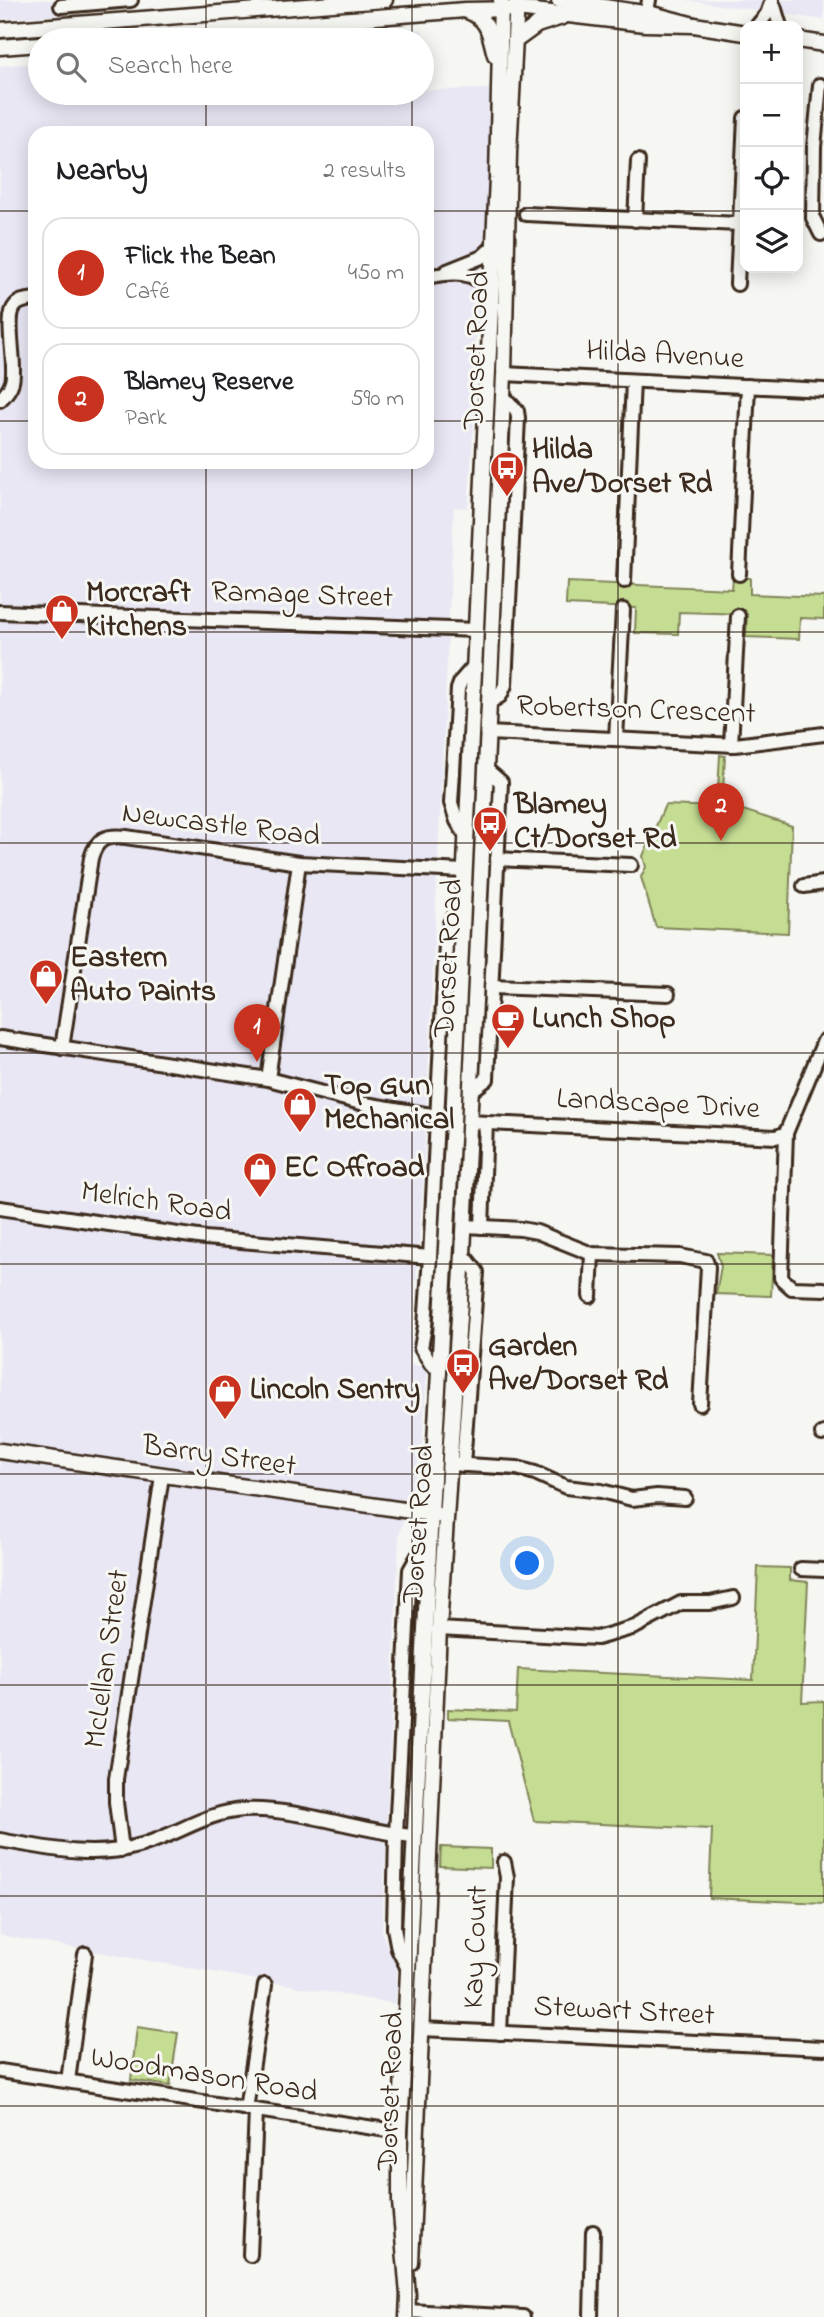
<!DOCTYPE html>
<meta charset="utf-8">
<style>
body{margin:0;font-family:"Indie Flower",sans-serif;background:#f2f2f2;color:#202124}
.controls{position:absolute;right:21px;top:21px;display:grid;overflow:hidden;border-radius:14px;box-shadow:0 4px 18px #0003}
.controls button{width:63px;height:63px;display:grid;place-items:center;padding:0;border:0;border-bottom:2px solid #e0e0e0;background:#fff;color:#202124;font:35px sans-serif}
.you{position:absolute;left:528px;top:1564px;width:24px;height:24px;margin:-18px;border:5px solid #fff;border-radius:50%;background:#1a73e8;box-shadow:0 0 0 10px #1a73e833}
.badge{display:grid;place-items:center;width:46px;height:46px;border-radius:50%;background:#c8321e;color:#fff;font-size:23px;font-weight:700}
.pin{position:absolute;translate:-50% -58px;filter:drop-shadow(0 2px 4px #0008)}
.pin::after{content:'';position:absolute;top:37px;width:24px;height:21px;background:inherit;clip-path:polygon(0 0,100% 0,50% 100%)}
.list{margin:0;padding:0;list-style:none}
h2{display:flex;justify-content:space-between;align-items:center;height:91px;margin:0;padding:0 28px;font-size:30px}
h2 small{font-size:23px;font-weight:400;color:#757577}
.list li{display:grid;grid-template-columns:46px 1fr auto;gap:21px;align-items:center;box-sizing:border-box;height:112px;margin:0 14px 14px;padding:0 14px;border:2px solid #e0e0e0;border-radius:21px}
.list b{display:block;font-size:26px;white-space:nowrap}
.list p{margin:0;font-size:23px;white-space:nowrap;color:#757577}
.list em{font-size:23px;font-style:normal;color:#757577}
.icon{flex:none;width:38px;height:38px;fill:none;stroke:currentColor;stroke-width:2;stroke-linecap:round;stroke-linejoin:round}
.map{position:relative;flex:none;width:824px;height:2317px;overflow:hidden}
.search{position:absolute;background:#fff;box-shadow:0 4px 18px #0003;left:28px;top:28px;width:406px;height:77px;display:flex;align-items:center;gap:18px;box-sizing:border-box;padding:0 24px;border-radius:38px;color:#757577;font-size:26px}
.panel{position:absolute;background:#fff;box-shadow:0 4px 18px #0003;left:28px;top:126px;width:406px;height:343px;border-radius:21px}
.map>svg:first-child{display:block}
</style>
<div class="map">
<svg width="824" height="2317" viewBox="0 0 824 2317">
<rect width="100%" height="100%" fill="#f6f6f2"/>
<filter id="ink" filterUnits="userSpaceOnUse"><feTurbulence type="fractalNoise" baseFrequency=".0143" numOctaves="2"/><feDisplacementMap in="SourceGraphic" scale="14" xChannelSelector="R" yChannelSelector="G"/><feConvolveMatrix kernelMatrix="1 2 1 2 8 2 1 2 1" color-interpolation-filters="sRGB"/></filter>
<g filter="url(#ink)">
<!-- built -->
<g fill="#e9e7f4" fill-rule="evenodd">
<polygon points="0,0 61,0 59,15 0,19"/>
<polygon points="686,0 824,0 824,20"/>
<polygon points="422,30 421,40 309,40"/>
<path d="M40,63V93H422V90L489,89L488,286L474,345V422L468,508L454,507L423,1186L410,1365L427,1367L420,1489L409,1498L399,1536L382,1933L397,1969L396,2004L0,1935V66ZM35,133H427V462H35Z"/>
</g>
<!-- green -->
<g fill="#c5dd93" stroke="#808458" stroke-width="2">
<polygon points="733,578 750,578 750,594 824,597 824,619 800,618 799,639 746,637 747,614 679,612 678,634 635,633 636,608 566,605 567,582 732,589"/>
<polygon points="720,755 725,756 722,808 740,809 792,826 788,933 656,927 641,877 646,867 643,856 665,805 717,807"/>
<polygon points="717,1253 773,1255 771,1296 716,1294 721,1266"/>
<polygon points="758,1567 790,1568 790,1580 808,1582 802,1702 824,1701 824,1903 709,1898 712,1829 534,1821 508,1721 448,1718 448,1709 516,1712 518,1669 753,1680"/>
<polygon points="441,1847 491,1849 491,1868 440,1866"/>
<polygon points="137,2027 178,2033 170,2086 131,2080"/>
</g>
<g fill="none" stroke-linecap="round" stroke-linejoin="round">
<!-- minor casing -->
<g stroke="#3b2a1e" stroke-width="18">
<g id="minor">
<polyline points="61,6 131,0"/>
<polyline points="774,6 780,26"/>
<polyline points="645,23 649,0"/>
<polyline points="757,26 767,14 772,0"/>
<polyline points="820,85 814,147 813,218 821,234"/>
<polyline points="526,214 739,224"/>
<polyline points="635,220 638,161"/>
<polyline points="447,271 482,257 493,247"/>
<path d="M427,277C452,272 474,269 491,292"/>
<polyline points="737,284 745,118"/>
<polyline points="504,374 824,390"/>
<path d="M0,400C5,395 10,389 12,382C17,364 4,318 15,306C20,300 28,300 35,299"/>
<polyline points="739,574 748,386"/>
<polyline points="624,581 633,381"/>
<polyline points="0,612 476,630"/>
<polyline points="489,703 500,696 505,685 518,418 517,411 503,396"/>
<polyline points="488,733 735,745 824,734"/>
<polyline points="616,739 623,610"/>
<polyline points="731,745 738,616"/>
<polyline points="466,836 457,821 451,803 458,689 461,681 474,666"/>
<polyline points="497,859 631,865"/>
<polyline points="804,886 824,883"/>
<polyline points="491,987 668,994"/>
<polyline points="0,1038 268,1079 365,1104 437,1116"/>
<path d="M62,1048L91,858C97,838 106,835 126,837L299,863L464,871"/>
<polyline points="268,1079 299,863"/>
<polyline points="470,1092 487,1079 501,782 486,769"/>
<polyline points="469,1122 776,1137 786,1133 824,1041"/>
<polyline points="786,1133 781,1278 792,1288 824,1289"/>
<polyline points="0,1208 205,1238 430,1257"/>
<polyline points="465,1226 521,1229 537,1232 592,1254 680,1256 706,1261 708,1267 700,1404"/>
<polyline points="482,1227 486,1123"/>
<polyline points="463,1254 477,1272 463,1465"/>
<polyline points="590,1296 592,1254"/>
<polyline points="439,1370 431,1364 421,1348 425,1326 430,1257 446,944 450,923 463,904"/>
<polyline points="822,1434 824,1433"/>
<polyline points="450,1464 517,1468 535,1473 566,1487 601,1491 632,1499 657,1496 685,1498"/>
<polyline points="801,1569 824,1570"/>
<polyline points="439,1629 597,1638 635,1627 681,1603 710,1603 733,1598"/>
<path d="M0,1840C46,1848 92,1859 138,1846C176,1836 205,1812 244,1810C297,1807 360,1832 414,1836"/>
<polyline points="122,1850 116,1802 116,1779 162,1476"/>
<polyline points="408,1969 398,1949 394,1928 396,1834 410,1570 418,1556 429,1550"/>
<polyline points="421,2029 824,2048"/>
<polyline points="500,2033 507,1877 504,1862"/>
<polyline points="0,2071 400,2132"/>
<polyline points="68,2081 85,1954"/>
<polyline points="246,2109 265,1985"/>
<polyline points="250,2255 256,2111"/>
<polyline points="407,2311 523,2317"/>
<polyline points="591,2317 593,2232"/>
</g>
</g>
<!-- major casing -->
<g stroke="#3b2a1e" stroke-width="19">
<g id="major">
<polyline points="559,0 656,15 694,25 745,33"/>
<path d="M467,11C490,20 489,34 495,55"/>
<polyline points="0,30 385,0"/>
<polyline points="85,40 465,10 517,9 645,24 694,25"/>
<polyline points="798,40 824,44"/>
<polyline points="515,41 537,25 562,17"/>
<polyline points="0,47 40,44"/>
<polyline points="0,1451 438,1515"/>
<polyline points="411,2263 439,1629 463,1254 486,769 504,374 509,153 517,0"/>
<polyline points="407,2317 408,2295 400,2202 400,2132 429,1550 453,1122 497,178 501,0"/>
</g>
</g>
<!-- minor -->
<use href="#minor" stroke="#f6f6f2" stroke-width="12"/>
<!-- major -->
<use href="#major" stroke="#f6f6f2" stroke-width="14"/>
</g>
</g>
<!-- grid -->
<path fill="none" stroke="#3b2a1e" stroke-width="2" stroke-opacity="0.55" d="M206,0V40M412,0V40M618,0V2317M206,93V133M412,93V133M0,211H35M427,211H745M798,211H824M0,421H35M427,421H824M206,462V2317M412,462V2317M0,632H824M0,843H824M0,1053H824M0,1264H824M0,1474H824M0,1685H824M0,1896H824M0,2106H824"/>
<!-- icons -->
<defs>
<g id="bus-pin" transform="scale(1.75)"><path d="M0 17L-7.5 6A9.5 9.5 0 1 1 7.5 6Z" fill="#c8321e" stroke="#f6f6f2"/><path d="M-5-6H5V4H4V6H2V4H-2V6H-4V4H-5ZM-3.5-4V0h7V-4ZM-3.5 1.2v1.5H-2V1.2ZM2 1.2v1.5H3.5V1.2Z" fill="#fff"/></g>
<g id="shop-pin" transform="scale(1.75)"><path d="M0 17L-7.5 6A9.5 9.5 0 1 1 7.5 6Z" fill="#c8321e" stroke="#f6f6f2"/><path d="M-5-2.5h2.3a2.7 3.5 0 0 1 5.4 0H5L5.5 6h-11ZM-1.5-2.5h3a1.5 2.3 0 0 0-3 0Z" fill="#fff"/></g>
<g id="cafe-pin" transform="scale(1.75)"><path d="M0 17L-7.5 6A9.5 9.5 0 1 1 7.5 6Z" fill="#c8321e" stroke="#f6f6f2"/><path d="M-5.5-4.5H6V0H3Q3 3.5 0 3.5H-2.5Q-5.5 3.5-5.5 0ZM3-3.2v2h1.7v-2ZM-6 4.5H4V6H-6Z" fill="#fff"/></g>
</defs>
<g fill-rule="evenodd">
<use href="#bus-pin" x="507" y="468"/>
<use href="#shop-pin" x="62" y="611"/>
<use href="#bus-pin" x="490" y="823"/>
<use href="#shop-pin" x="46" y="976"/>
<use href="#cafe-pin" x="508" y="1020"/>
<use href="#shop-pin" x="300" y="1104"/>
<use href="#shop-pin" x="260" y="1169"/>
<use href="#bus-pin" x="463" y="1365"/>
<use href="#shop-pin" x="225" y="1391"/>
</g>
<g text-anchor="middle" dominant-baseline="central" stroke-width="6" stroke-linejoin="round" paint-order="stroke">
<!-- street labels -->
<g font-size="30" fill="#3b2a1e" stroke="#f6f6f2">
<text transform="translate(478 350) rotate(-88)">Dorset Road</text>
<text transform="translate(665 356) rotate(3)">Hilda Avenue</text>
<text transform="translate(302 596) rotate(2)">Ramage Street</text>
<text transform="translate(636 711) rotate(2)">Robertson Crescent</text>
<text transform="translate(221 826) rotate(7)">Newcastle Road</text>
<text transform="translate(450 958) rotate(-87)">Dorset Road</text>
<text transform="translate(658 1105) rotate(3)">Landscape Drive</text>
<text transform="translate(156 1203) rotate(8)">Melrich Road</text>
<text transform="translate(219 1457) rotate(8)">Barry Street</text>
<text transform="translate(420 1524) rotate(-86)">Dorset Road</text>
<text transform="translate(108 1659) rotate(-82)">McLellan Street</text>
<text transform="translate(477 1947) rotate(-88)">Kay Court</text>
<text transform="translate(624 2012) rotate(3)">Stewart Street</text>
<text transform="translate(204 2076) rotate(9)">Woodmason Road</text>
<text transform="translate(392 2091) rotate(-88)">Dorset Road</text>
</g>
<!-- poi labels -->
<g font-size="30" font-weight="bold" fill="#3b2a1e" stroke="#f6f6f2" text-anchor="start">
<text x="532" y="451">Hilda<tspan x="532" dy="34">Ave/Dorset Rd</tspan></text>
<text x="86" y="594">Morcraft<tspan x="86" dy="34">Kitchens</tspan></text>
<text x="514" y="806">Blamey<tspan x="514" dy="34">Ct/Dorset Rd</tspan></text>
<text x="70" y="959">Eastern<tspan x="70" dy="34">Auto Paints</tspan></text>
<text x="532" y="1020">Lunch Shop</text>
<text x="324" y="1087">Top Gun<tspan x="324" dy="34">Mechanical</tspan></text>
<text x="284" y="1169">EC Offroad</text>
<text x="488" y="1348">Garden<tspan x="488" dy="34">Ave/Dorset Rd</tspan></text>
<text x="250" y="1391">Lincoln Sentry</text>
</g>
</g>
</svg>
<div class="controls">
<button>+</button>
<button>−</button>
<button><svg class="icon" aria-label="locate" viewBox="0 0 24 24"><circle cx="12" cy="12" r="6"/><path d="M12 2v4M12 18v4M2 12h4M18 12h4"/></svg></button>
<button><svg class="icon" aria-label="layers" viewBox="0 0 24 24"><path d="M12 4l9 5-9 5-9-5zM3 14l9 5 9-5"/></svg></button>
</div>
<div class="you"></div>
<div class="pin badge" style="left:257px;top:1062px">1</div>
<div class="pin badge" style="left:721px;top:841px">2</div>
<div class="search"><svg class="icon" aria-label="search" viewBox="0 0 24 24"><circle cx="10" cy="10" r="6"/><path d="M15 15l6 6"/></svg>Search here</div>
<section class="panel">
<h2>Nearby<small>2 results</small></h2>
<ul class="list">
<li><span class="badge">1</span><div><b>Flick the Bean</b><p>Café</p></div><em>450 m</em></li>
<li><span class="badge">2</span><div><b>Blamey Reserve</b><p>Park</p></div><em>590 m</em></li>
</ul>
</section>
</div>
